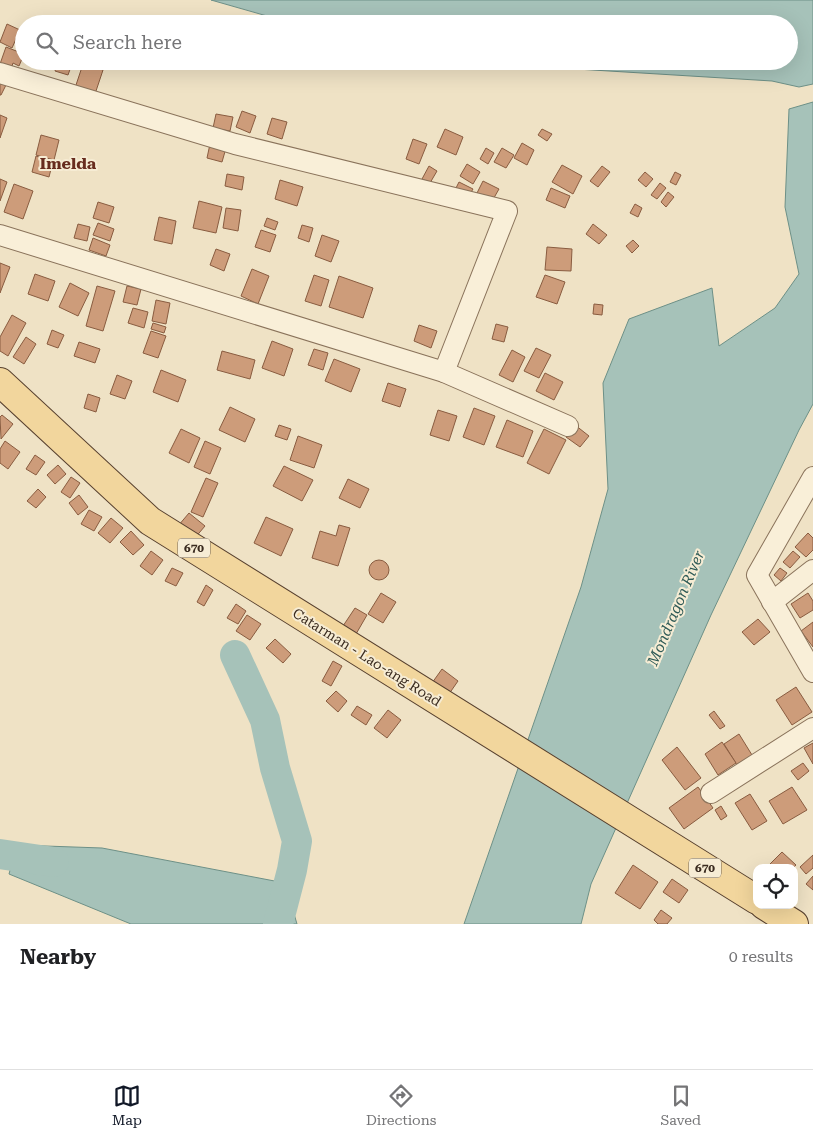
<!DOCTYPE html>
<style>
body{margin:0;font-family:"Roboto Serif",serif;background:#f6f6f6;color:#202124}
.controls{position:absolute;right:15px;bottom:15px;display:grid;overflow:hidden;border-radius:10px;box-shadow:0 5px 20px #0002}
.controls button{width:45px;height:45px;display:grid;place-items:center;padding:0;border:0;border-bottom:1px solid #e0e0e0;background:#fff;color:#202124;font:25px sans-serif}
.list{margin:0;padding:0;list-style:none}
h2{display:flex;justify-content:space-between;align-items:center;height:65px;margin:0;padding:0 20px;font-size:21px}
h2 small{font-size:16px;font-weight:400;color:#757577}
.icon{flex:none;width:28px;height:28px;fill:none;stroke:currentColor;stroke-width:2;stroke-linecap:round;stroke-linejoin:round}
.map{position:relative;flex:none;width:813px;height:924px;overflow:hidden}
.search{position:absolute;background:#fff;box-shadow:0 5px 20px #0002;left:15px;right:15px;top:15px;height:55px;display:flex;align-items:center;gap:12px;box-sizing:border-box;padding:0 18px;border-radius:28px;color:#757577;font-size:19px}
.sheet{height:145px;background:#fff}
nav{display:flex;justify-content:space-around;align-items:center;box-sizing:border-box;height:70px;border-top:1px solid #e0e0e0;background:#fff;font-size:14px;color:#757577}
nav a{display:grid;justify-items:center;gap:2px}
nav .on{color:#111827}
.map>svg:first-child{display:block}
</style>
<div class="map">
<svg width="813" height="924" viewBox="0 0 813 924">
<rect width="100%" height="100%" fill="#efe2c5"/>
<!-- water -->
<g fill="#a6c2b9" stroke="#6d9087">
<polygon points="211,0 813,0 813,84 799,87 772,81 560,68 488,61 789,61 789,24 295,24"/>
<polygon points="813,102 813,404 799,430 711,615 591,884 581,924 464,924 581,587 608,489 603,383 629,319 712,288 719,346 775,308 799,274 785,207 789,109"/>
<polygon points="17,845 102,848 285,883 297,924 131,924 9,874"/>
</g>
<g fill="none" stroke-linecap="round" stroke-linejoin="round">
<!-- river -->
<g stroke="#a6c2b9" stroke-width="30">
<polyline points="235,655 265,720 275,768 297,841 292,870 278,924"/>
<polyline points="0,854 54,862"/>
</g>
</g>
<!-- building -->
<g fill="#cd9c7a" stroke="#895c40">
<polygon points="7,24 20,30 12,48 0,42"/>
<polygon points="6,47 24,54 19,66 13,63 11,69 0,64"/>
<polygon points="58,61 73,61 68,75 55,71"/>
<polygon points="83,64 103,70 95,94 75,88"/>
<polygon points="0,82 6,85 1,95 0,95"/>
<polygon points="242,111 256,116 250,133 236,127"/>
<polygon points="216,114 233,117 230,131 213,128"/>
<polygon points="0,115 7,118 0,138"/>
<polygon points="272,118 287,122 282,139 267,134"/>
<polygon points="445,129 463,137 456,155 437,147"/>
<polygon points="542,129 552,134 547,141 538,135"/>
<polygon points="41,135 59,140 54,160 36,155"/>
<polygon points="413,139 427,144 419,164 406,159"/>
<polygon points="522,143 534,150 527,165 514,158"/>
<polygon points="210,144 226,148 222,162 207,158"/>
<polygon points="486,148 494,153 488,164 480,159"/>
<polygon points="502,148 514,155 506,168 494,162"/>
<polygon points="36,156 53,161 49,177 32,172"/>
<polygon points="467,164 480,172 473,184 460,176"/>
<polygon points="562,165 582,176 573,194 552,182"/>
<polygon points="429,166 437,171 430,183 422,179"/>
<polygon points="602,166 610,172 598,187 590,181"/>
<polygon points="645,172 653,179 646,187 638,180"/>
<polygon points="675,172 681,175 676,185 670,182"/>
<polygon points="227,174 244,177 242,190 225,186"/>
<polygon points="0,179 7,182 0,201"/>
<polygon points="280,180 303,187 297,206 275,199"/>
<polygon points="483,181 499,189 491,203 476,195"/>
<polygon points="459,182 473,189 467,199 454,192"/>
<polygon points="660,183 666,188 657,199 651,195"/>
<polygon points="14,184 33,191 23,219 4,212"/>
<polygon points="551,188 570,196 565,208 546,200"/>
<polygon points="668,192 674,197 666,207 661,202"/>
<polygon points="199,201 222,207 216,233 193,228"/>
<polygon points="98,202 114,207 109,223 93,218"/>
<polygon points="635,204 642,208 638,217 630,213"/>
<polygon points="226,208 241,210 238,231 223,228"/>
<polygon points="159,217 176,221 172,244 154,240"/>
<polygon points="267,218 278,222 275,230 264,226"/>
<polygon points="98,223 114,229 110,241 93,235"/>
<polygon points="78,224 90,227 87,241 74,238"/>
<polygon points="593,224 607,235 599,244 586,234"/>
<polygon points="302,225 313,228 309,242 298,238"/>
<polygon points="261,230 276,235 270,252 255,247"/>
<polygon points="322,235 339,241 331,262 315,256"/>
<polygon points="93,238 110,245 106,256 89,250"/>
<polygon points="633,240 639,246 632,253 626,246"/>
<polygon points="547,247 572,249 571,271 545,270"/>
<polygon points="216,249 230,254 224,271 210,265"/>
<polygon points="0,263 10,267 0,293"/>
<polygon points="252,269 269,276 258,304 241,296"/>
<polygon points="35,274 55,281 48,301 28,294"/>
<polygon points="314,275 329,280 321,306 305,301"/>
<polygon points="545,275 565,282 557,304 536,297"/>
<polygon points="339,276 373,288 363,318 329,307"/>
<polygon points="70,283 89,293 78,316 59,307"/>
<polygon points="97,286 115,291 103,331 86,326"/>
<polygon points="127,286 141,289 137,305 123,302"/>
<polygon points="156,300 170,303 166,324 152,321"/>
<polygon points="594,304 603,305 602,315 593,314"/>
<polygon points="133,308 148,312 144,328 128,323"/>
<polygon points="12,315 26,323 8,356 0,351 0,337"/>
<polygon points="153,323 166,327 164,333 151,329"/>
<polygon points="496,324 508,327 504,342 492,339"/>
<polygon points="419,325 437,331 431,348 414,341"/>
<polygon points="52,330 64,335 58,348 47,344"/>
<polygon points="151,331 166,336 158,358 143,353"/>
<polygon points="26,337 36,344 24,364 13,357"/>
<polygon points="272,341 293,349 284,376 262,368"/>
<polygon points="79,342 100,349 95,363 74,356"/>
<polygon points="536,348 551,355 539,378 524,371"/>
<polygon points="314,349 328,353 323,370 308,365"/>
<polygon points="512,350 525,357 513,382 499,375"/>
<polygon points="222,351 255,360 250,379 217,370"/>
<polygon points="334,359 360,369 351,392 325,381"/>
<polygon points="161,370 186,380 178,402 153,392"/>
<polygon points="545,373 563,382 554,400 536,391"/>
<polygon points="117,375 132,381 125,399 110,394"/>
<polygon points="388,383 406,389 400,407 382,401"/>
<polygon points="88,394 100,398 96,412 84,408"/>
<polygon points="230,407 255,419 245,442 219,430"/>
<polygon points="474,408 495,416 484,445 463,437"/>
<polygon points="438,410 457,416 449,441 430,435"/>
<polygon points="2,415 13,424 1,439 0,417"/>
<polygon points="507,420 533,431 523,457 496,447"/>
<polygon points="279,425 291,429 287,440 275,436"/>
<polygon points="575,425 589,436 580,447 566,437"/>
<polygon points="181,429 200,438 189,463 169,453"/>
<polygon points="544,429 566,440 549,474 527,463"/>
<polygon points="298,436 322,445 314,468 290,460"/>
<polygon points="5,441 20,452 8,469 0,463 0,449"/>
<polygon points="205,441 221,448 210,474 194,467"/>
<polygon points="35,455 45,462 36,475 26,469"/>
<polygon points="58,465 66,474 55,484 47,475"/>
<polygon points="284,466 313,480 302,501 273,486"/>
<polygon points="71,477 80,483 70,498 61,492"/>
<polygon points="206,478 218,483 203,517 191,512"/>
<polygon points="348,479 369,489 360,508 339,498"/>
<polygon points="38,489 46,497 36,508 27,501"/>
<polygon points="79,495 88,507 78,515 69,503"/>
<polygon points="89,510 102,517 94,531 81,524"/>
<polygon points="189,513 205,526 194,539 178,526"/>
<polygon points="266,517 293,529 281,556 254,543"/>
<polygon points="111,518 123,528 110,543 98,533"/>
<polygon points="339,525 350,528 338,566 312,558 320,531 336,536"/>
<polygon points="131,531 144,545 133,555 120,542"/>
<polygon points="808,533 813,538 813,550 806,557 795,547"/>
<polygon points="151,551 163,560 152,575 140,566"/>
<polygon points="793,551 800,557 790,568 783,562"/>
<circle cx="379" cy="570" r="10"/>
<polygon points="172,568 183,573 176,586 165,581"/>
<polygon points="780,568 787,573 781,581 774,575"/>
<polygon points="206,585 213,590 204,606 197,602"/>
<polygon points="381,593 396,602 383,623 368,614"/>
<polygon points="808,593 813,601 813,610 800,618 791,604"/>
<polygon points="236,604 246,611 238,624 227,618"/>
<polygon points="355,608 367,615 356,634 343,626"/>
<polygon points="247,615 261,624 250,640 236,631"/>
<polygon points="758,619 770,632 754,645 742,632"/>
<polygon points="813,622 813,647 801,631"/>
<polygon points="275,639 291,654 283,663 266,648"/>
<polygon points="333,661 342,666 331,686 322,681"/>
<polygon points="442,669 458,681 449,694 432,683"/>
<polygon points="796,687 812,712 792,725 776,700"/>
<polygon points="336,691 347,701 338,712 326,701"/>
<polygon points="357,706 372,715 366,725 351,715"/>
<polygon points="388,710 401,720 387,738 374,728"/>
<polygon points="714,711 725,726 720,729 709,715"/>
<polygon points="739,734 752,755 737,765 724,744"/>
<polygon points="722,742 736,763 718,775 705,754"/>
<polygon points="813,743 813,764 804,748"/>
<polygon points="677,747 701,778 685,790 662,760"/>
<polygon points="803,763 809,771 798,780 791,771"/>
<polygon points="698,787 713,808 684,829 669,808"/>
<polygon points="792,787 807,810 783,824 769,801"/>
<polygon points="750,794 767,821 752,830 735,803"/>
<polygon points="721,806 727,816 721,820 715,810"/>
<polygon points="782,852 796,865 793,868 770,868 768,866"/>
<polygon points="813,855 813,868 806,874 800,867"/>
<polygon points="633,865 658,882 640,909 615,893"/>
<polygon points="813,876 813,890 806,884"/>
<polygon points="672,879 688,890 679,903 663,892"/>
<polygon points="661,910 672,918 667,924 658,924 654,920"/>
</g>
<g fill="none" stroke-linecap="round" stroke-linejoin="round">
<!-- minor casing -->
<g stroke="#8a735b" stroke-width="22">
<g id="minor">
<polyline points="0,73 235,144 507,211 444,372"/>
<polyline points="0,235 444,372 568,426"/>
<polyline points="813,477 757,575 813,672"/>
<polyline points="772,602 813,570"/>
<polyline points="711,793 813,728"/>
</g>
</g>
<!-- primary casing -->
<g stroke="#58412f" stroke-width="30">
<g id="primary">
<polyline points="0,382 150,521 757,900"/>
<polyline points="764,905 794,924"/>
</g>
</g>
<!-- minor -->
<use href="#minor" stroke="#f9efd8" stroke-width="20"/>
<!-- primary -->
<use href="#primary" stroke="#f2d69d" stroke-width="28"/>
</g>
<g text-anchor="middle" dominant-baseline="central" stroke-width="4" stroke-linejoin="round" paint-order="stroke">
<!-- shield labels -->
<g fill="#f6ecd4" stroke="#726555" stroke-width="1">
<rect x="178" y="538.5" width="32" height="19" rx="4"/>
<rect x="689" y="858.5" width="32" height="19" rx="4"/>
</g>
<g font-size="12" font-weight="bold" fill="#3a2b1f">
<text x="194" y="548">670</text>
<text x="705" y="868">670</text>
</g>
<!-- street labels -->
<g font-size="14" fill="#3a2b1f" stroke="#f6ecd4">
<text transform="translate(367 657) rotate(32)">Catarman - Lao-ang Road</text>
</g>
<!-- water labels -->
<g font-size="15" font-style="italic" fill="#2e5a56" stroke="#f6ecd4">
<text transform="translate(676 608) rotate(-67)">Mondragon River</text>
</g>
<!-- quarter labels -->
<g font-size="16" font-weight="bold" fill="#672c1e" stroke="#f6ecd4">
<text x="68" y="163">Imelda</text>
</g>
</g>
</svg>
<div class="controls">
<button><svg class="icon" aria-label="locate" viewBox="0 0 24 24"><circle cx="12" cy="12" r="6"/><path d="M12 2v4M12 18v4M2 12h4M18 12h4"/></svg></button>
</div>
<div class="search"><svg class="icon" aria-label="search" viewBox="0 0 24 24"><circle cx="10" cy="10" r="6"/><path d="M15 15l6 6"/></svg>Search here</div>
</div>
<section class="sheet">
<h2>Nearby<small>0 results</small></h2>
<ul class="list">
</ul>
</section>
<nav>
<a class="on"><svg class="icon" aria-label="map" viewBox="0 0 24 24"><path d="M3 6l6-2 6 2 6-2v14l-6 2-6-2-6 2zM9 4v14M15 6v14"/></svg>Map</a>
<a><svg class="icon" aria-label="directions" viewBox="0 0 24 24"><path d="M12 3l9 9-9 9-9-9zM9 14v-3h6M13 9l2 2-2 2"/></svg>Directions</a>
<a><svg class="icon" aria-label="saved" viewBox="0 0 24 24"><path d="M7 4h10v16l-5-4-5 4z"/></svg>Saved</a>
</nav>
